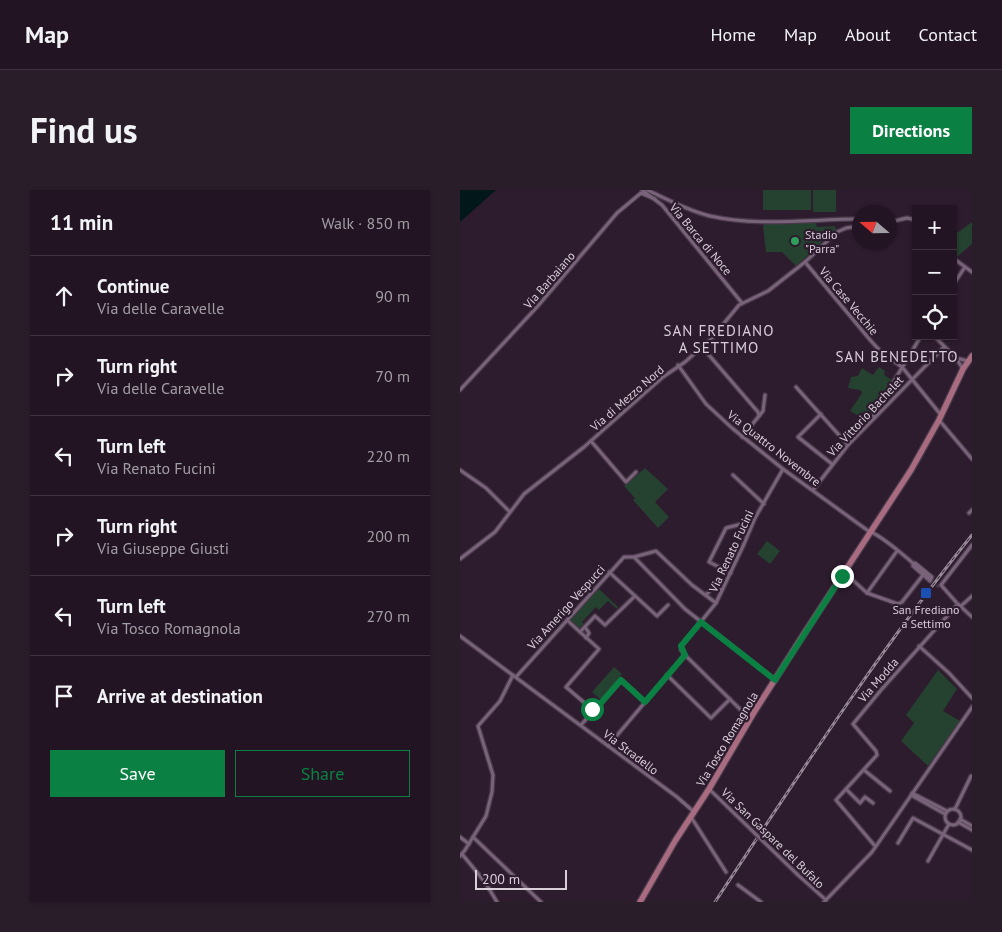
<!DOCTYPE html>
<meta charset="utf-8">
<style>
body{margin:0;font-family:"PT Sans",sans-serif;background:#2a1d2a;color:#f1f3f6}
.controls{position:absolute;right:15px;top:15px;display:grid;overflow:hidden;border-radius:0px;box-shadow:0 1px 4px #0004}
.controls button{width:45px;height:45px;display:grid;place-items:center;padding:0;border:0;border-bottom:1px solid #3f3340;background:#221422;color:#f1f3f6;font:25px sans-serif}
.compass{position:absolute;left:392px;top:15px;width:45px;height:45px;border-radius:50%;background:#221422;box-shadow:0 1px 4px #0004;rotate:290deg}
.scale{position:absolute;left:15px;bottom:12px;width:92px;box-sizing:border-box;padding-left:5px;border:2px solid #daceda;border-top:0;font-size:14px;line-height:18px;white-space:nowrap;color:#daceda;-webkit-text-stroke:4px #2d1b2e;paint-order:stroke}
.stop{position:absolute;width:15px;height:15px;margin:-11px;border:4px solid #0b8043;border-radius:50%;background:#fff}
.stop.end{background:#0b8043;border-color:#fff;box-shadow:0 1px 5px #0008}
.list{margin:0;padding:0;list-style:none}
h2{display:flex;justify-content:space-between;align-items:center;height:65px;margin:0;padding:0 20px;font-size:21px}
h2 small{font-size:16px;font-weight:400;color:#a29ea5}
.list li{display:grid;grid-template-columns:32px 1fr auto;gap:15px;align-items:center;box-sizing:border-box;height:80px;padding:0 20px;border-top:1px solid #3f3340}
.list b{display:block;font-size:19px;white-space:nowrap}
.list p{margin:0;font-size:16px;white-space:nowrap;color:#a29ea5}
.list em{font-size:16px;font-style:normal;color:#a29ea5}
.actions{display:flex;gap:10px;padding:15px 20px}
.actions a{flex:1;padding:11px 0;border:1px solid #0b8043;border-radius:0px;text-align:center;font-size:18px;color:#0b8043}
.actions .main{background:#0b8043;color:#fff}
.icon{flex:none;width:28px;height:28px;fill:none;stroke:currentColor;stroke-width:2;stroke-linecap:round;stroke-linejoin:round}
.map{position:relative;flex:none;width:512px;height:712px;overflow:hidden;border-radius:0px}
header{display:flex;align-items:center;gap:30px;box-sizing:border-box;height:70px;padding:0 25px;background:#221422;border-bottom:1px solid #3f3340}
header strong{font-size:24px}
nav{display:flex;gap:28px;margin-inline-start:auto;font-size:18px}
.intro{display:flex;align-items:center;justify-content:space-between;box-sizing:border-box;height:120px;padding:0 30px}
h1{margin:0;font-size:35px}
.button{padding:12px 22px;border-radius:0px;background:#0b8043;color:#fff;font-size:18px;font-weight:700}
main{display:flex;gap:30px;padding:0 30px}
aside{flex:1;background:#221422;border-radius:0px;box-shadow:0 1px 4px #0004}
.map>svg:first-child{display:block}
</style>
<header>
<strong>Map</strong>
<nav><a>Home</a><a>Map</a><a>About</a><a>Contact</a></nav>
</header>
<div class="intro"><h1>Find us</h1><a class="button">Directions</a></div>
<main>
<aside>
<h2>11 min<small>Walk · 850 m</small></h2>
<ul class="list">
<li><svg class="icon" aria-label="ahead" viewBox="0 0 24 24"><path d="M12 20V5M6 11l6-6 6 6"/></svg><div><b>Continue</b><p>Via delle Caravelle</p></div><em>90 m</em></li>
<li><svg class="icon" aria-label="right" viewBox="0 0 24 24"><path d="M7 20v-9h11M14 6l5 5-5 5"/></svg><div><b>Turn right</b><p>Via delle Caravelle</p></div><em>70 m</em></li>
<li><svg class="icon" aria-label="left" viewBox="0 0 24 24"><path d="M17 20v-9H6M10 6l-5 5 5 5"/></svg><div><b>Turn left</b><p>Via Renato Fucini</p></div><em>220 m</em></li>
<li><svg class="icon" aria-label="right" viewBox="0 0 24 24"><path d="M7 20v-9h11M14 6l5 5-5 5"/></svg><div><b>Turn right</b><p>Via Giuseppe Giusti</p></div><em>200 m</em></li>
<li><svg class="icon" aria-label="left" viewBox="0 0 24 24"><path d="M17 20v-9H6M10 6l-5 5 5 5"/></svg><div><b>Turn left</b><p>Via Tosco Romagnola</p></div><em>270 m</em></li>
<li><svg class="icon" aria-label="arrive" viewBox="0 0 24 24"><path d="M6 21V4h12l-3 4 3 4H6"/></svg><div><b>Arrive at destination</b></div></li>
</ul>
<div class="actions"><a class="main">Save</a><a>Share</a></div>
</aside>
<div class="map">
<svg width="512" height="712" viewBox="0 0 512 712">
<rect width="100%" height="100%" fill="#2d1b2e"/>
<!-- green -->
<g fill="#25412f">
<rect x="303" y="0" width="48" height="20"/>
<rect x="353" y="0" width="23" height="22"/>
<polygon points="310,32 355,32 357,37 375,36 376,39 336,76 322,62 306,62 303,35"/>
<polygon points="512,32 512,54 497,67 493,62 493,46"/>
<polygon points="419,177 425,181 424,185 432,190 410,227 401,222 399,226 390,221 402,203 400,200 388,198 391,187 398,186 402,178 413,185"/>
<polygon points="185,278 208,299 195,312 209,327 198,338 173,310 175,308 164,296"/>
<polygon points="307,351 320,361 310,374 297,364"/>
<polygon points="138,398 158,417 157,419 148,411 139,420 136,417 122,432 124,434 119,438 110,430"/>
<polygon points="154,477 162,484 141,510 132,502"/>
<polygon points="478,480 497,499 483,521 500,531 468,576 441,551 454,533 446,525"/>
</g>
<!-- water -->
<polygon fill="#021719" points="0,0 36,0 0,32"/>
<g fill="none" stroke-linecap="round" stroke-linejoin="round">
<!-- minor-tunnel -->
<polyline stroke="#473648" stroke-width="3" stroke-dasharray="3 1.5" stroke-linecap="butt" points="470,389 480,398"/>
<!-- minor casing -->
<g stroke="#483949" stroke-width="5.5">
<g id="minor">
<polyline points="182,0 202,15 282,113"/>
<path d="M187,0C207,9 228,21 250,26C299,37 351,29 400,29"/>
<polyline points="430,32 447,28 456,30"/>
<polyline points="493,68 512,82"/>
<polyline points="345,72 411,151 423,164 442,177 481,225"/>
<polyline points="493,95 505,77"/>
<polyline points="474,146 496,168"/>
<polyline points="242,157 298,222 299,226"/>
<path d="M218,175L246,214L272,238L323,279L407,340C423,346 457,376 470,389"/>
<polyline points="503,179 496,168 508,171"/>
<polyline points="336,197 388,255"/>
<polyline points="0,200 77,117 157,23 181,3 195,9"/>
<polyline points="361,224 338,247 372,274"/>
<polyline points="413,226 461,146"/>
<polyline points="479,230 512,269"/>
<polyline points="282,247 303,221 305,205"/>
<polyline points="131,251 166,292 176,282"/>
<polyline points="0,280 26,298 50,322"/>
<polyline points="273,285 304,314"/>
<polyline points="353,300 388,255 484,157"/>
<polyline points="509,323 512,320"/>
<polyline points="174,367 225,419 315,490"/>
<polyline points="0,369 35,342 64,304 124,257 203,187 225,172 251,149 279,115 308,101 345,72 377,42 386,38 400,36"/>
<polygon points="455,373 472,387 470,391 453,376 453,374"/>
<polyline points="149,382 197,426 208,415"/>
<polyline points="271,383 249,372 266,338 293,331"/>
<polyline points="385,383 407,403 438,414 442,412 463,385"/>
<polyline points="407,403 437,361"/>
<polyline points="246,405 254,396 262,400"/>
<polyline points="496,412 481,395 512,355"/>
<polyline points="498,414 512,427"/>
<polyline points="501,416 512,406"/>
<polyline points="107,430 120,442 135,426 145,435 175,406"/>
<polyline points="125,437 129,443 126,448"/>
<polyline points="120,442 139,459 106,497 134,521"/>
<polyline points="0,446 217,607 233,621"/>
<polyline points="459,456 489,483 512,508"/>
<polyline points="225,465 290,529"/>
<polyline points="207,485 251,528 270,509"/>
<polyline points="56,487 164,367 174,367 196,361 232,395 256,413"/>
<polyline points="121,535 161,490 185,512"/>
<polyline points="148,556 225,465 221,460 222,455 256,413 284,354 295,328 323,279"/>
<polyline points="404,580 430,601"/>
<polyline points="249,599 275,624"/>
<polyline points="386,599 400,613 405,607 413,613"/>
<polyline points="452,603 487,621"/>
<polyline points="451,605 485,624"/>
<polyline points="495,619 511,586"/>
<circle cx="493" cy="627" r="8"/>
<polyline points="231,627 266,682"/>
<polyline points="500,629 512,636"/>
<polyline points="498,632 512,640"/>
<polyline points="0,647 9,654"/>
<polyline points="13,647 81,712"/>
<polyline points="438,653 453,628 512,660"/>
<polyline points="415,656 376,610 417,565 416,561 393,534 421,500 498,414"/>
<polyline points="2,664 25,692 37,712"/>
<polyline points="0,666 5,660 26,626 32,602 33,585 18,536 40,511 53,485"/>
<polyline points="468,671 489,634"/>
<polyline points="338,685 366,710"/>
<polyline points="278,695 301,712"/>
<polyline points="364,712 412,662 512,517"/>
</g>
</g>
<!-- primary casing -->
<g stroke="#483949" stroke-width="8">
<polyline id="primary" points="180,712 215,651 249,599 293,524 342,447 451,280 479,230 503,179 512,166"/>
</g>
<!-- minor -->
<use href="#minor" stroke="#79637a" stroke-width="3"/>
<!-- primary -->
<use href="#primary" stroke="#a86b80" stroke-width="5.5"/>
<!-- rail casing -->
<g stroke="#978998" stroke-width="3">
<path id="rail" d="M255,712C337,588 418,462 512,345"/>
</g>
<!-- rail -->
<use href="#rail" stroke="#2d1b2e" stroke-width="1" stroke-dasharray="4" stroke-linecap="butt"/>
<!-- minor-bridge casing -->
<g stroke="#483949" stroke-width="5.5" stroke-linecap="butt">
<polyline id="minor-bridge" points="275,624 338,685"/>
</g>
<!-- minor-bridge -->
<use href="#minor-bridge" stroke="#79637a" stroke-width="3"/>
</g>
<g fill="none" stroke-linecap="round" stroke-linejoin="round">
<!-- route -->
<polyline stroke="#0b8043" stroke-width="6" points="132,519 134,521 161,490 185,512 225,465 221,456 241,432 315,490 382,386"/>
</g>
<!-- markers -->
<circle fill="#2e9e5b" stroke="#2d1b2e" stroke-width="2" cx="335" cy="51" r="5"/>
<rect fill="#1a4fb4" stroke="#2d1b2e" stroke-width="2" x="460" y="397" width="12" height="12" rx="2.5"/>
<g text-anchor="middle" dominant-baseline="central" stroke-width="4.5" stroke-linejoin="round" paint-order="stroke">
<!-- poi labels -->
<g font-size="12" fill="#daceda" stroke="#2d1b2e" text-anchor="start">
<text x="345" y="44">Stadio<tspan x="345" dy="14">"Parra"</tspan></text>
<text x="466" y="419" text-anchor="middle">San Frediano<tspan x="466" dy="14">a Settimo</tspan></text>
</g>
<!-- street labels -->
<g font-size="12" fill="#daceda" stroke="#2d1b2e">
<text transform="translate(241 49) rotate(50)">Via Barca di Noce</text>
<text transform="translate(89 90) rotate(-49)">Via Barbaiano</text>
<text transform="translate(389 111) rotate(50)">Via Case Vecchie</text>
<text transform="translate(167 208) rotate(-41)">Via di Mezzo Nord</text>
<text transform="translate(405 226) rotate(-47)">Via Vittorio Bachelet</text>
<text transform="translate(314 258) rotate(38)">Via Quattro Novembre</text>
<text transform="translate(271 361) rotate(-65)">Via Renato Fucini</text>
<text transform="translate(106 417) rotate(-48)">Via Amerigo Vespucci</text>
<text transform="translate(418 490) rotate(-49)">Via Modda</text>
<text transform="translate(267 549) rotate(-59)">Via Tosco Romagnola</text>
<text transform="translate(171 562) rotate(37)">Via Stradello</text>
<text transform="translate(313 648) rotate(44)">Via San Gaspare del Bufalo</text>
</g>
<!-- quarter labels -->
<g font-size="15" letter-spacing="1" fill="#daceda" stroke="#2d1b2e">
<text x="259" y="140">SAN FREDIANO<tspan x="259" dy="17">A SETTIMO</tspan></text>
<text x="437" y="166">SAN BENEDETTO</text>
</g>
</g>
</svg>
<div class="controls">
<button>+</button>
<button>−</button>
<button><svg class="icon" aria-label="locate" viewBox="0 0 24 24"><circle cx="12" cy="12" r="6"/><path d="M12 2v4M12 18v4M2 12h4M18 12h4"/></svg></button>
</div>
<svg class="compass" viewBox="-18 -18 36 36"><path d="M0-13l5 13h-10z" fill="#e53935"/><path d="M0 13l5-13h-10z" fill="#a29ea5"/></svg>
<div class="scale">200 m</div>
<div class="stop" style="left:132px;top:519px"></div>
<div class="stop end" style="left:382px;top:386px"></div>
</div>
</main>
